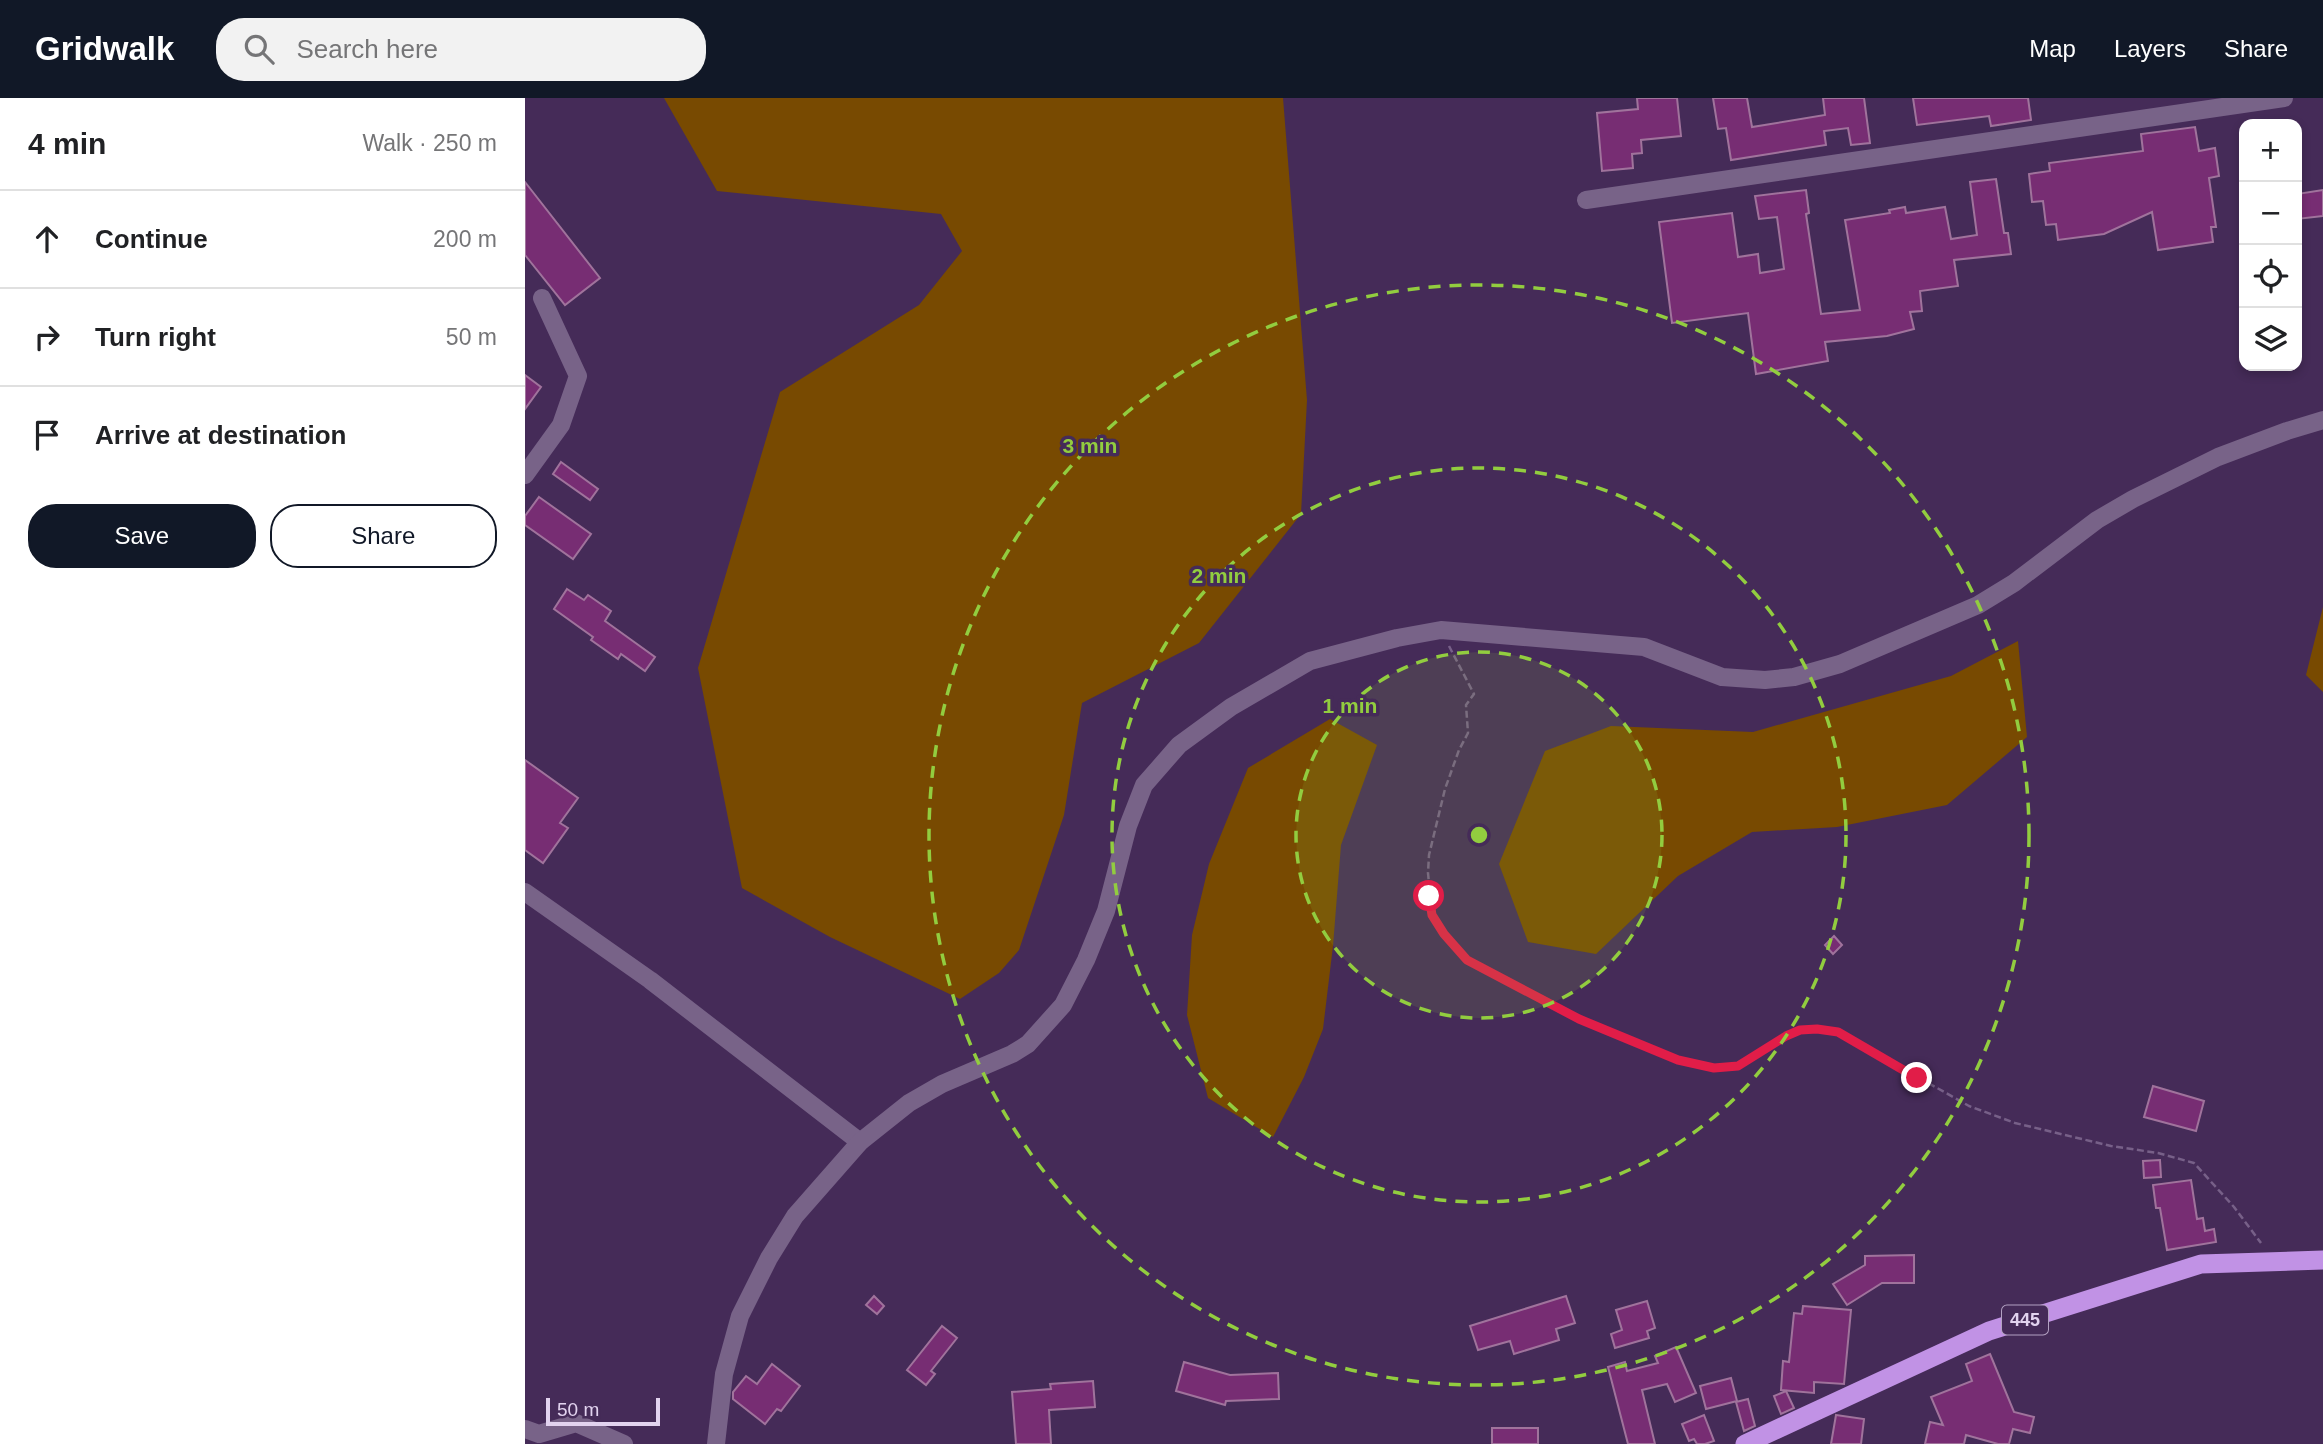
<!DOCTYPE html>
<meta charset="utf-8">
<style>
body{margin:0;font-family:Helvetica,sans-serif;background:#f2f2f2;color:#202124}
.controls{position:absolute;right:21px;top:21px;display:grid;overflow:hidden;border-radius:14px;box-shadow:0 4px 10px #0003}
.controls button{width:63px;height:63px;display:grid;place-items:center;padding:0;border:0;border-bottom:2px solid #e0e0e0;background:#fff;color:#202124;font:35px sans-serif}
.scale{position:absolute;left:21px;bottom:18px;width:114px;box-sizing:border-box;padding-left:7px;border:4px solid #e2d3ef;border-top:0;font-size:19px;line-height:24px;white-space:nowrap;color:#e2d3ef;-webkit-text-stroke:5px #452b58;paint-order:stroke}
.stop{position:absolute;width:21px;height:21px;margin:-16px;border:5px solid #e11d48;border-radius:50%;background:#fff}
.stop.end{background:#e11d48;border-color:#fff;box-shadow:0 2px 7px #0008}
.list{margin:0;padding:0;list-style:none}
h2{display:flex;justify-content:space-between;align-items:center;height:91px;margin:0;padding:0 28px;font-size:30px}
h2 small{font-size:23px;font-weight:400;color:#757577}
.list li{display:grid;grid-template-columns:46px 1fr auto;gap:21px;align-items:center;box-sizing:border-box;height:98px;padding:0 28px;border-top:2px solid #e0e0e0}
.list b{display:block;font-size:26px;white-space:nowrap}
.list em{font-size:23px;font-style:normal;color:#757577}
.actions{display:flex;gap:14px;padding:21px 28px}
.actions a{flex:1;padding:16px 0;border:2px solid #111827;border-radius:28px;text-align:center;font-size:24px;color:#111827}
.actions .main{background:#111827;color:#fff}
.icon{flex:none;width:38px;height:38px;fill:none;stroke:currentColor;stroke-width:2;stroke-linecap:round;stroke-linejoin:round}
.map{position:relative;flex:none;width:1798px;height:1346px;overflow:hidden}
header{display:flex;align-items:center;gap:42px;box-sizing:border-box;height:98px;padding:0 35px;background:#111827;color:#fff}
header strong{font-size:33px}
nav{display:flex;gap:38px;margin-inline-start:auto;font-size:24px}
.search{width:490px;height:63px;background:#f2f2f2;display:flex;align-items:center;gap:18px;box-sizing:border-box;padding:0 24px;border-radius:28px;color:#757577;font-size:26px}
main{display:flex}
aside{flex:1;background:#fff}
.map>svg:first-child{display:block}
</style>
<header>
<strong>Gridwalk</strong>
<div class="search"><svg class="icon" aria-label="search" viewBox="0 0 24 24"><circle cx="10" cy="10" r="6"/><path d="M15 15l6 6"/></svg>Search here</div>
<nav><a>Map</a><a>Layers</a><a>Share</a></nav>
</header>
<main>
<aside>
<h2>4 min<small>Walk · 250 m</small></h2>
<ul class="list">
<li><svg class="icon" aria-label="ahead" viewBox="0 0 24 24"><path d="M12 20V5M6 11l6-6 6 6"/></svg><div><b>Continue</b></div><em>200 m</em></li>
<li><svg class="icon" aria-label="right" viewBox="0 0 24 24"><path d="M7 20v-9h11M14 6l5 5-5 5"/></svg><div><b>Turn right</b></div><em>50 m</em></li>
<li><svg class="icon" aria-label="arrive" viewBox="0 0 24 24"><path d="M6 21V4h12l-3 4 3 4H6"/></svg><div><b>Arrive at destination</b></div></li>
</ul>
<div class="actions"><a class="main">Save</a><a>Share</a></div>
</aside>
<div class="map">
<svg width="1798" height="1346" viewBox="0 0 1798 1346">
<rect width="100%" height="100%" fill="#452b58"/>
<!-- green -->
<g fill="#784a01">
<polygon points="139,0 758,0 782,302 776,416 674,545 557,605 539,717 494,852 474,875 435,901 305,839 217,790 173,570 255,294 394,207 437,153 416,116 192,93"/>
<polygon points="1798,509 1798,594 1781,577"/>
<polygon points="1493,543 1502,639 1422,707 1312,729 1227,734 1153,778 1071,856 1003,844 974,766 1020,653 1086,628 1228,634 1426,578"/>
<polygon points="805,621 852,647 816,747 808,848 798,931 779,979 748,1039 683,1000 662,917 667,837 684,766 723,670"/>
</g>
<!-- building -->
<g fill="#772d73" stroke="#a0739c" stroke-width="2">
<polygon points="1112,0 1152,0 1156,38 1116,42 1117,55 1107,56 1108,70 1077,73 1072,15 1113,11"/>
<polygon points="1188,0 1222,0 1227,29 1300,17 1298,0 1339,0 1345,45 1326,47 1323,30 1299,33 1301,47 1206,62 1201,30 1193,31"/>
<polygon points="1388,0 1503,0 1506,22 1466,28 1464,18 1392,27"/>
<polygon points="1670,29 1674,53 1690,50 1694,78 1684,80 1691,129 1686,129 1688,144 1633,152 1627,114 1579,136 1533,142 1531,126 1521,127 1518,103 1507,104 1504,76 1525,73 1524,65 1618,53 1616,36"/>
<polygon points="1471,81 1479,135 1483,135 1486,156 1429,162 1433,188 1395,193 1397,213 1385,214 1389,231 1362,238 1300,244 1303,263 1231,276 1223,215 1147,225 1134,124 1207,115 1213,159 1233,156 1235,175 1259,171 1252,119 1234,121 1230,98 1281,92 1284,115 1281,116 1296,216 1335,212 1320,122 1365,115 1364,112 1380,109 1381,115 1420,109 1426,141 1452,137 1445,84"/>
<polygon points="0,84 75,180 40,207 0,157"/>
<polygon points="1798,92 1798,118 1772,121 1772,96"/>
<polygon points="0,277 16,289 0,311"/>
<polygon points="36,364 73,391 65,402 28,376"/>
<polygon points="14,399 66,436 48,461 0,427 0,418"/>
<polygon points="42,491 59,502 63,497 86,513 80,523 130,559 120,573 96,556 93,561 66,542 68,539 29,511"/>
<polygon points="0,662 53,700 35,725 43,730 18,765 0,752"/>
<polygon points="1309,838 1317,847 1308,856 1300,847"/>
<polygon points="1628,988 1679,1003 1671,1033 1619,1019"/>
<polygon points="1635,1062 1636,1079 1619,1080 1618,1063"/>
<polygon points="1666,1082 1672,1121 1678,1120 1680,1133 1689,1131 1691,1144 1642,1152 1635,1110 1631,1110 1628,1087"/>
<polygon points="1389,1157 1389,1185 1357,1185 1322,1207 1308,1186 1340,1167 1340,1158"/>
<polygon points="349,1198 359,1208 352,1216 341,1207"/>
<polygon points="1041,1198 1050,1225 1031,1231 1034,1242 989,1256 985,1243 953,1252 945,1228"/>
<polygon points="1122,1203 1130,1230 1122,1233 1124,1240 1090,1250 1086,1236 1097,1232 1091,1212"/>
<polygon points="1278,1208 1326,1212 1319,1286 1289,1284 1289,1295 1256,1292 1258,1263 1264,1264 1269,1215 1277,1216"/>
<polygon points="417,1228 432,1240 406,1273 410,1276 401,1287 382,1272"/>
<polygon points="1151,1249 1171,1295 1150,1304 1142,1286 1117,1292 1130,1346 1103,1346 1083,1269 1100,1264 1102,1273 1133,1265 1130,1258"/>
<polygon points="1465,1256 1489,1314 1509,1319 1505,1335 1488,1331 1484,1346 1473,1346 1441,1337 1439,1346 1400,1346 1405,1324 1418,1327 1406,1299 1447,1283 1441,1266"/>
<polygon points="659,1264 705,1277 753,1275 754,1301 701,1303 700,1307 651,1293"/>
<polygon points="247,1266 275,1288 256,1313 252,1311 240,1326 208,1301 208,1294 221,1278 232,1286"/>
<polygon points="1206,1280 1212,1303 1181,1311 1175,1288"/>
<polygon points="568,1283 570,1309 524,1312 526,1346 491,1346 487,1294 526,1291 525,1286"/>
<polygon points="1261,1293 1269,1310 1256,1316 1249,1298"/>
<polygon points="1223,1301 1230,1328 1219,1333 1211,1304"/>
<polygon points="1179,1317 1189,1343 1180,1346 1172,1346 1169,1341 1164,1343 1157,1326"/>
<polygon points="1311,1317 1339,1321 1336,1346 1306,1346"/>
<rect x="967" y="1330" width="46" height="16"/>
</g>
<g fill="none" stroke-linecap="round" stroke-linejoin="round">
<!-- path -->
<polyline stroke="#776088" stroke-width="2.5" stroke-dasharray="7 3.5" stroke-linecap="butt" points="924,548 949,596 941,607 943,635 934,652 920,691 904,757 903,775 907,817 919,836 942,862 1053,921 1153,962 1189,970 1213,968 1261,938 1275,932 1292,931 1313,934 1444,1008 1490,1025 1586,1048 1633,1055 1669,1065 1709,1109 1736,1145"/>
<!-- minor -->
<g stroke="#786388" stroke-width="18">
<polyline points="0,377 36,327 53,278 17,200"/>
<polyline points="0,794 125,882 335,1044"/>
<polyline points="0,1331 14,1336 51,1325 99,1346"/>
<polyline points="191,1346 199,1276 215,1218 244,1160 270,1118 335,1044 384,1005 417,986 487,956 503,946 538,907 561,862 581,813 603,728 619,687 654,647 706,609 785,563 872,540 916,532 1119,549 1197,579 1240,582 1269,579 1315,566 1453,507 1489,485 1572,422 1608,401 1693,359 1762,333 1798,322"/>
</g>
<!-- tertiary -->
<polyline stroke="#786388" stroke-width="18" points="1061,102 1759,0"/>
<!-- trunk -->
<polyline stroke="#c192e5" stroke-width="19" points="1220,1346 1464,1233 1676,1166 1798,1162"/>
</g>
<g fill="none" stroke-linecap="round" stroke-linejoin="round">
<!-- route -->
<polyline stroke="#e11d48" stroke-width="9" points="904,798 907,817 919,836 942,862 1054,921 1153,962 1189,970 1213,968 1261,938 1275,932 1292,931 1313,934 1392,980"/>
</g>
<!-- distance rings -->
<circle cx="954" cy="737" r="183" fill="#92cd3f" fill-opacity=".12"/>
<g fill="none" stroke="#92cd3f" stroke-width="3.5" stroke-dasharray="12 9">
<circle cx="954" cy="737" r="183"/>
<circle cx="954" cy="737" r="367"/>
<circle cx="954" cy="737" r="550"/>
</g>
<g text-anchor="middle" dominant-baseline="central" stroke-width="7" stroke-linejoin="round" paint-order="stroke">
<!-- shield labels -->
<rect fill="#452b58" stroke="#b3a1c2" stroke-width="2" x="1477" y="1207.5" width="46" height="29" rx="5"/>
<g font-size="18" font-weight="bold" fill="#e2d3ef">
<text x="1500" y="1222">445</text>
</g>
</g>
<circle cx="954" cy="737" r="10" fill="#92cd3f" stroke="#452b58" stroke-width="3.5"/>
<g font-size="21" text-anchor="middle" font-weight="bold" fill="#92cd3f" stroke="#452b58" stroke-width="7" stroke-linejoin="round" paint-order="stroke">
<text x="565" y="355">3 min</text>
<text x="694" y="485">2 min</text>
<text x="825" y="615">1 min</text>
</g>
</svg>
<div class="controls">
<button>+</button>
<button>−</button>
<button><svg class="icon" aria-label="locate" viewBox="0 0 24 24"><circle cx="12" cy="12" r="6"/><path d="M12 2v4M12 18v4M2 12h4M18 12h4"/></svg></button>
<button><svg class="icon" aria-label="layers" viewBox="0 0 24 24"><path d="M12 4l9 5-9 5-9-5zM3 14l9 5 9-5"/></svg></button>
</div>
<div class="scale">50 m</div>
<div class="stop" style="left:904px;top:798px"></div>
<div class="stop end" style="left:1392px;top:980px"></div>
</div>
</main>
